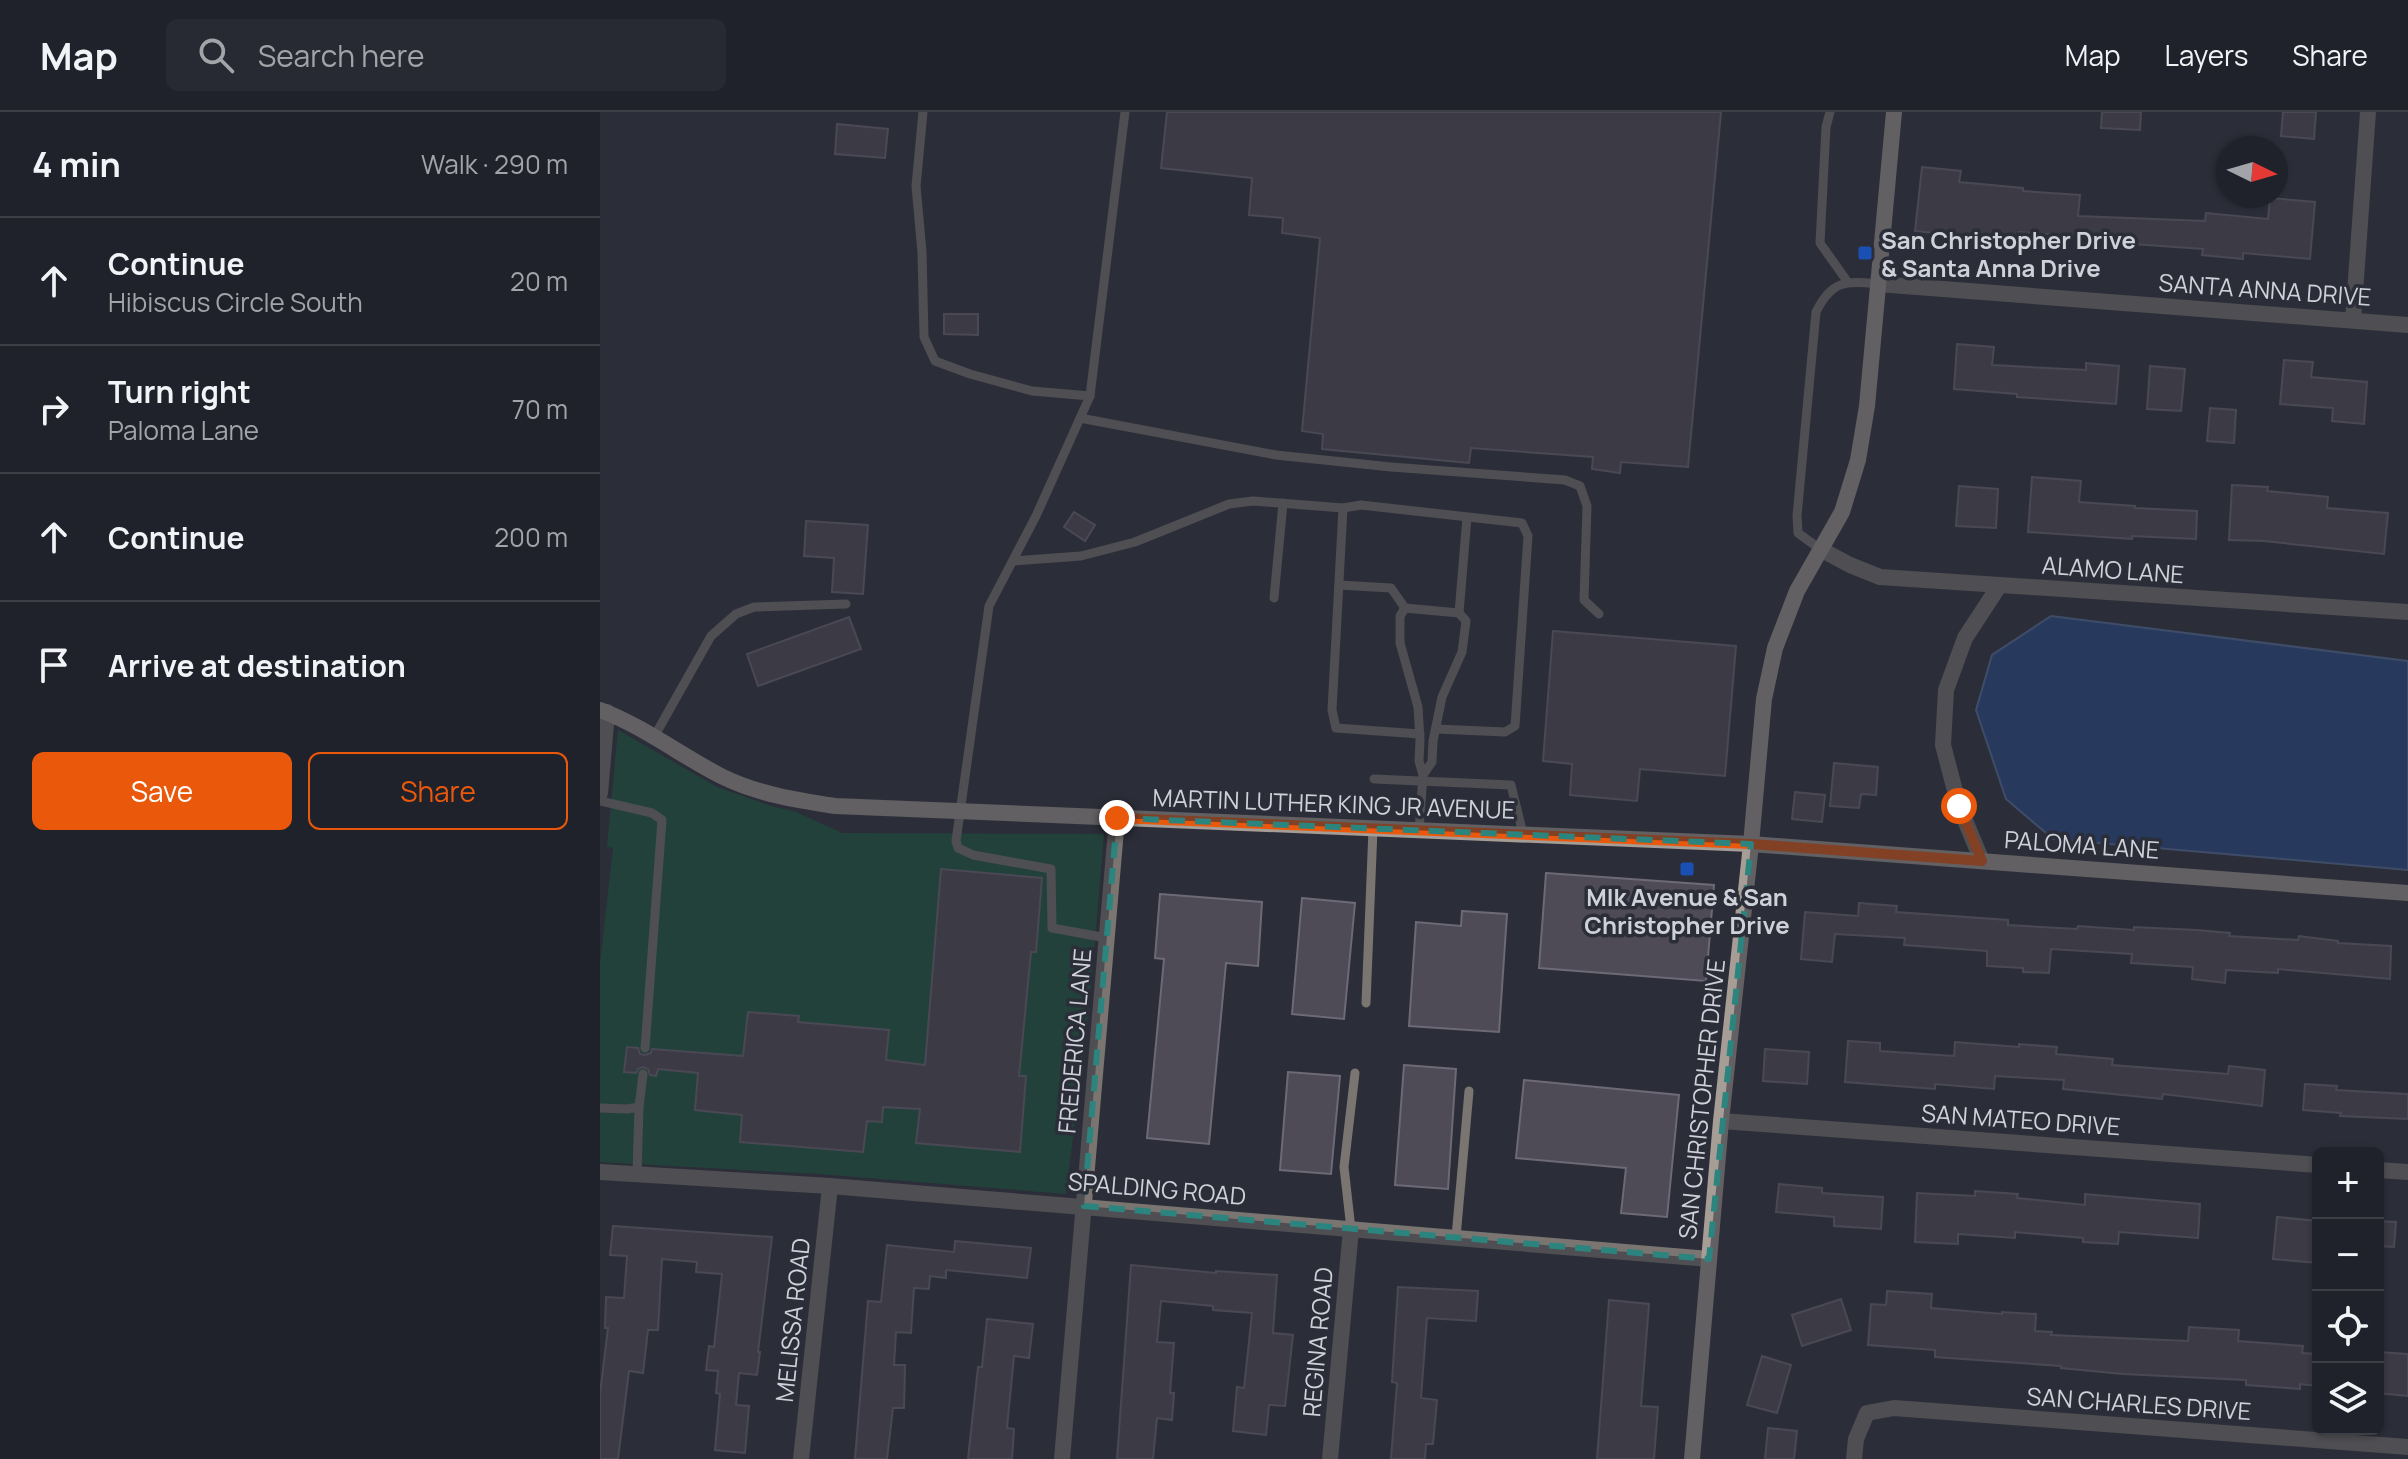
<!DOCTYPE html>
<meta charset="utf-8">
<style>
body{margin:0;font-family:Manrope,sans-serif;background:#282a33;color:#f1f3f6}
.controls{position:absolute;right:24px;bottom:24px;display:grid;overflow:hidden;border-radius:12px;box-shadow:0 2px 6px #0004}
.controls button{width:72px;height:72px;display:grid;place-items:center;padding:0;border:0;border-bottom:2px solid #3d3f47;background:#20222b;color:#f1f3f6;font:40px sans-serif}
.compass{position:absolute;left:1616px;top:24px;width:72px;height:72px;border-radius:50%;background:#20222b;box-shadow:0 2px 6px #0004;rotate:95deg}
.stop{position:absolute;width:24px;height:24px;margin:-18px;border:6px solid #ea580c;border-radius:50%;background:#fff}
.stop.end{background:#ea580c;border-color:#fff;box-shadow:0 2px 8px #0008}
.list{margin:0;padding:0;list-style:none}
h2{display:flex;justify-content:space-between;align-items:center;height:104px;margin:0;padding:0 32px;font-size:34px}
h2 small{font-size:26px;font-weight:400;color:#a2a4a9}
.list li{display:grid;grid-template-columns:52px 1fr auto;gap:24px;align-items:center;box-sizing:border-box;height:128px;padding:0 32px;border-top:2px solid #3d3f47}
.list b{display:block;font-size:30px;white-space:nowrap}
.list p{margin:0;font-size:26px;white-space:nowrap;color:#a2a4a9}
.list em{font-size:26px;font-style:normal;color:#a2a4a9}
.actions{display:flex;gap:16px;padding:24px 32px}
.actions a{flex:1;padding:18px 0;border:2px solid #ea580c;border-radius:12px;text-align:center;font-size:28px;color:#ea580c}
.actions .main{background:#ea580c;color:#fff}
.icon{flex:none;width:44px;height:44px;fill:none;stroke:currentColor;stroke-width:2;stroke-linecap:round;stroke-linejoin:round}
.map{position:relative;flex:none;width:1808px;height:1347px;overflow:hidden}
header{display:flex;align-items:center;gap:48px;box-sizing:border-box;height:112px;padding:0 40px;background:#20222b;border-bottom:2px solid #3d3f47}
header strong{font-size:38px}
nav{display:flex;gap:44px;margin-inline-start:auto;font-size:28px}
.search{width:560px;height:72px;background:#282a33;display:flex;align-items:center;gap:20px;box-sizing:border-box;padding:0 28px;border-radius:12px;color:#a2a4a9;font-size:30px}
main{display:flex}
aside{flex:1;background:#20222b}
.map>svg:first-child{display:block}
</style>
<header>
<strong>Map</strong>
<div class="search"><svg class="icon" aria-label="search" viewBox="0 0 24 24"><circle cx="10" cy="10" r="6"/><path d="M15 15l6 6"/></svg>Search here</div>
<nav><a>Map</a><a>Layers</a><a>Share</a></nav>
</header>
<main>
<aside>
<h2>4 min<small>Walk · 290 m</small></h2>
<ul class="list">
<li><svg class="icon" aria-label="ahead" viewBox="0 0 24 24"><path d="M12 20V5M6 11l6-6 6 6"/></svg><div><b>Continue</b><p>Hibiscus Circle South</p></div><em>20 m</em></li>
<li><svg class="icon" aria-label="right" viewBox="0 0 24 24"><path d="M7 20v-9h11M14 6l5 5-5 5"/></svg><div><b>Turn right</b><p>Paloma Lane</p></div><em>70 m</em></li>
<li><svg class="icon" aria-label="ahead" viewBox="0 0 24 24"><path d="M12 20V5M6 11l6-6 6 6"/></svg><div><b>Continue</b></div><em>200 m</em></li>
<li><svg class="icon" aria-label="arrive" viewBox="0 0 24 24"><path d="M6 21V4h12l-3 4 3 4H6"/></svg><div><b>Arrive at destination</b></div></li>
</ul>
<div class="actions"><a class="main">Save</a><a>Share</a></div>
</aside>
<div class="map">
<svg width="1808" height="1347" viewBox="0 0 1808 1347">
<rect width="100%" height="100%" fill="#2b2e39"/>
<!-- green -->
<polygon fill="#185a3c" points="18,618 117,675 174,695 194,699 242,721 504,722 490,886 466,1082 219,1062 0,1050 0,852 13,736 7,735"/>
<!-- water -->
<polygon fill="#224a8a" stroke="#5672a1" stroke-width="2" points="1451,504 1808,549 1808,758 1453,727 1406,687 1376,598 1392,543"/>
<!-- building -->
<g fill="#4e4a56" stroke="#6d6976" stroke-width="2">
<polygon points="567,0 1121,0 1088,355 1021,350 1020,361 992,357 993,345 871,336 869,351 722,337 723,322 702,319 720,126 682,121 683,106 649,103 652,66 561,56"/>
<polygon points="1502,0 1541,0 1540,18 1501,16"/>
<polygon points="1683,0 1716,0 1714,27 1681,24"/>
<polygon points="237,12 288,17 285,46 235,42"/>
<polygon points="1322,55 1361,59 1359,70 1423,76 1423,79 1480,83 1478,104 1605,109 1606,101 1668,107 1670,86 1715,90 1710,147 1643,141 1643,147 1602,143 1603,137 1533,132 1533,137 1489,135 1489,125 1419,120 1418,129 1315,119"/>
<polygon points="344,202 378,202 378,223 344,222"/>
<polygon points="1357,232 1394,235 1392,253 1486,258 1486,251 1519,254 1516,292 1417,285 1417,282 1354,277"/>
<polygon points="1684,248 1713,250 1711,265 1767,270 1764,312 1732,309 1733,296 1680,292"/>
<polygon points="1550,254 1585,257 1581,299 1547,297"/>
<polygon points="1610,296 1636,298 1634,331 1607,329"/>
<polygon points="1432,365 1481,369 1479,390 1535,394 1535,396 1597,399 1596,427 1532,424 1532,427 1428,420"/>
<polygon points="1632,373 1668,375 1667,379 1728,385 1727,396 1788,401 1784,442 1664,429 1629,428"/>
<polygon points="1359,374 1398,377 1396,416 1356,414"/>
<polygon points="474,400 495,413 485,429 464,415"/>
<polygon points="206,409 268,413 263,482 232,480 234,446 204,444"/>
<polygon points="249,505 261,537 158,574 147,542"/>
<polygon points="953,519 1136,534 1125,664 1040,657 1037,689 970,683 972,652 943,649"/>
<polygon points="1234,651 1278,655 1276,683 1261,682 1259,696 1230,694"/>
<polygon points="1195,680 1225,683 1222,710 1192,707"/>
<polygon points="341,757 442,766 436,840 431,840 419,964 426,964 420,1040 316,1031 320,997 283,995 282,1010 267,1009 263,1040 140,1030 142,1003 95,998 98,961 58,957 56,964 50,963 48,957 43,955 38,957 36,961 24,960 27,935 38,936 40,942 45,943 51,941 52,937 143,944 148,900 199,904 198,910 289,918 286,948 325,953"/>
<polygon points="946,761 1114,773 1106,869 939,856"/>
<polygon points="560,782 662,790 658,854 626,851 609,1032 547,1026 564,847 555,846"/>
<polygon points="702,786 755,791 744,907 692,902"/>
<polygon points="1259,791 1297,794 1296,800 1408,808 1408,813 1477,817 1478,814 1534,818 1534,815 1596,818 1630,821 1629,824 1698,828 1699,824 1738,829 1738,831 1791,834 1790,867 1678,857 1678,861 1626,858 1625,871 1592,867 1593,855 1531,851 1532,842 1451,837 1449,861 1423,860 1423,856 1387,854 1387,839 1304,833 1305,826 1235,822 1232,850 1201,847 1205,800 1258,804"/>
<polygon points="862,799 907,802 899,920 809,914 816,810 861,814"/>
<polygon points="1248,929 1280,931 1280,939 1354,944 1355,930 1419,935 1419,932 1457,935 1456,942 1513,947 1512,953 1628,962 1629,954 1665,958 1662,994 1563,982 1562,987 1463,977 1464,968 1395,964 1394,977 1335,972 1335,977 1245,970"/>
<polygon points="1165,937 1209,940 1207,972 1163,969"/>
<polygon points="804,953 856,957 848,1077 795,1073"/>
<polygon points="688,960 740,964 731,1062 680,1058"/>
<polygon points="924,968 1079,983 1067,1105 1021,1101 1026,1056 916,1046"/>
<polygon points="1705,972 1737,974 1736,978 1808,982 1808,1007 1740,1004 1741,1001 1703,998"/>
<polygon points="1179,1072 1222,1076 1222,1081 1283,1085 1281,1117 1234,1114 1234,1105 1176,1100"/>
<polygon points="1375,1079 1418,1082 1417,1086 1485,1093 1485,1082 1600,1092 1598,1126 1519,1120 1518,1132 1483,1130 1483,1126 1415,1120 1415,1126 1358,1122 1358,1132 1315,1130 1317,1081 1375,1084"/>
<polygon points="1677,1105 1718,1109 1718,1151 1673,1147"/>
<polygon points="1778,1109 1796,1110 1794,1135 1778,1134"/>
<polygon points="13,1114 172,1125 158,1240 160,1240 157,1263 139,1261 136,1293 149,1294 145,1341 115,1338 120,1282 116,1281 118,1259 106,1258 109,1234 114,1235 122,1162 96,1160 97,1150 62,1147 58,1218 48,1218 43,1261 29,1259 18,1347 0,1347 0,1282 8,1216 5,1216 6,1185 24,1186 27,1144 10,1143"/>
<polygon points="355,1129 431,1136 427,1166 346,1158 346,1166 330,1164 329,1177 314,1176 311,1221 296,1220 294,1253 305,1253 304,1296 293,1296 287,1347 255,1347 268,1189 281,1190 287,1133 354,1140"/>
<polygon points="531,1153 616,1161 616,1159 677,1163 673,1221 693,1223 685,1294 669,1293 666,1323 633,1319 637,1275 644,1276 652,1201 613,1198 613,1194 561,1189 557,1230 574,1231 570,1281 574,1281 572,1308 557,1306 553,1347 517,1347"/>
<polygon points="798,1175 878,1179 876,1209 827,1206 821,1286 837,1288 833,1332 826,1332 825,1347 791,1347 797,1271 792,1270"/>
<polygon points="1287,1179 1332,1182 1331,1196 1402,1202 1402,1200 1436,1202 1435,1219 1452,1220 1451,1223 1588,1229 1589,1215 1639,1218 1638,1229 1703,1234 1702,1241 1718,1242 1718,1274 1700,1272 1700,1277 1646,1273 1646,1268 1523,1262 1461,1256 1461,1254 1335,1245 1335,1238 1268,1233 1271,1192 1286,1193"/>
<polygon points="1241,1187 1251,1218 1202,1234 1192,1203"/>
<polygon points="1009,1188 1049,1192 1041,1294 1058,1295 1054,1347 997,1347"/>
<polygon points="387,1207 433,1212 429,1246 414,1244 407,1316 414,1317 412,1347 368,1347 378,1255 382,1255"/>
<polygon points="1778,1240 1808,1242 1808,1284 1778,1281"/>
<polygon points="1162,1244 1191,1253 1177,1301 1147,1293"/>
<polygon points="1168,1316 1197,1319 1194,1347 1165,1347"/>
</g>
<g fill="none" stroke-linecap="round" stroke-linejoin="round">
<!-- lane -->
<g stroke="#7a7571" stroke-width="9">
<polyline points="323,0 316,74 322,140 324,225 335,249 370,262 432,279 490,284"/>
<polyline points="1230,0 1226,15 1220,131 1247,169"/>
<polyline points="480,306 676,343 791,355 965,368 980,374 987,394 984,488 999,502"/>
<path d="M1220,437L1198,421L1197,404L1216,200C1232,168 1245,169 1278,172"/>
<polyline points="413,449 481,444 535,430 629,392 653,389 743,396"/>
<polyline points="739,473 791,476 805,496"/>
<polyline points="674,486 683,391"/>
<polyline points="859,501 867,405"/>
<polyline points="820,622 736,616 732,598 743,396 761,393 922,411 928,424 915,614 905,620 836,617"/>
<polyline points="54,625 111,524 136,502 154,495 246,492"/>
<polyline points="774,667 911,673 923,722"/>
<polyline points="0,689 52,701 62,708 45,936"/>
<polyline points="819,719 823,663 819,649 820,628 818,595 800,531 800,504 805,496 859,501 866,509 862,540 842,585 833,629 832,650 823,663"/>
<polyline points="507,826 452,816 451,757 373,743 358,736 356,729 389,494 436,404 490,284 525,0"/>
<polyline points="766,891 773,717"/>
<polyline points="0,996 27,997 39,995 43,962"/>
<polyline points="37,1062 39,995"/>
<polyline points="751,1117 744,1055 755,961"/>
<polyline points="856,1125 869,979"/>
</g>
<!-- street -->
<g stroke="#7a7571" stroke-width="16">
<polyline points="1278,172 1808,213"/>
<polyline points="1753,208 1768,0"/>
<polyline points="1220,437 1250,453 1280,465 1808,500"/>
<polyline points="0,681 7,600"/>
<polyline points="1382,749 1359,694 1343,633 1346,578 1365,526 1399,474"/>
<polyline points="1121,1009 1718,1053"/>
<polyline points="1778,1058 1808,1060"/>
<polyline points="0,1060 230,1074 1109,1147"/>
<polyline points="201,1347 230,1074"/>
<polyline points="462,1347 517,706"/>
<polyline points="730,1347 751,1117"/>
<polyline points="1254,1347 1256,1327 1267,1301 1294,1296 1808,1335"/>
</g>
<!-- secondary -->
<g stroke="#a59d96" stroke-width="16">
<path d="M0,598C43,614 80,643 121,664C157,682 196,688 235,694L1151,732L1808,781"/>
<polyline points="1092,1347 1121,1009 1151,732 1164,587 1175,536 1197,479 1242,400 1258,348 1267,294 1294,0"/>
</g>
</g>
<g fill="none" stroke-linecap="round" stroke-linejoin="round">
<!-- route -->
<polyline stroke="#ea580c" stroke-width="10" points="517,706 1151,732 1382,749 1359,694"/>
</g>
<!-- marked area -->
<path d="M0 0H1808V1347H0ZM517,706L1151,732L1109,1147L484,1094Z" fill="#2b2e39" fill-opacity=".55" fill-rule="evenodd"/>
<path fill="none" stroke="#2c847e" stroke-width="6" stroke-dasharray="16 10" stroke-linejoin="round" d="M517,706L1151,732L1109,1147L484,1094Z"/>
<!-- markers -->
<g fill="#1a4fb4" stroke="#2b2e39" stroke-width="3">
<rect x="1257" y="133" width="16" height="16" rx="4"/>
<rect x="1079" y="749" width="16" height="16" rx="4"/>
</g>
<g text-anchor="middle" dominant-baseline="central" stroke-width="7" stroke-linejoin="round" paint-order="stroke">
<!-- poi labels -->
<g font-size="24" font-weight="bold" fill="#cfd1d8" stroke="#2b2e39" text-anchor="start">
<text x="1281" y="127">San Christopher Drive<tspan x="1281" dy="28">&amp; Santa Anna Drive</tspan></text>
<text x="1087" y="784" text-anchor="middle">Mlk Avenue &amp; San<tspan x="1087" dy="28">Christopher Drive</tspan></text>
</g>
<!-- street labels -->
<g font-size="24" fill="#cfd1d8" stroke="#2b2e39">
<text transform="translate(1665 177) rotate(4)">SANTA ANNA DRIVE</text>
<text transform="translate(1513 457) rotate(4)">ALAMO LANE</text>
<text transform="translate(734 691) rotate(2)">MARTIN LUTHER KING JR AVENUE</text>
<text transform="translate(1482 732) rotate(4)">PALOMA LANE</text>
<text transform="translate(474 929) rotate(-85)">FREDERICA LANE</text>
<text transform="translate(1101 987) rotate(-84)">SAN CHRISTOPHER DRIVE</text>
<text transform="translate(1421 1007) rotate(4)">SAN MATEO DRIVE</text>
<text transform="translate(557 1076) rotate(5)">SPALDING ROAD</text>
<text transform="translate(192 1208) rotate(-84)">MELISSA ROAD</text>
<text transform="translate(717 1230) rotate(-85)">REGINA ROAD</text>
<text transform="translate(1539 1291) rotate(4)">SAN CHARLES DRIVE</text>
</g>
</g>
</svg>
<div class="controls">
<button>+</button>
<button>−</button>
<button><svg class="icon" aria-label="locate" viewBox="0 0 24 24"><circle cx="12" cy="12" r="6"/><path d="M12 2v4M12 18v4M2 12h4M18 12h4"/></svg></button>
<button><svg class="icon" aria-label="layers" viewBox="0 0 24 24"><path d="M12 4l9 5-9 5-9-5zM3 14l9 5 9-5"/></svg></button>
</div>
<svg class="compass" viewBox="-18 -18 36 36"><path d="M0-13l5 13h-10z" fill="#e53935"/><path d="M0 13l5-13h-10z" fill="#a2a4a9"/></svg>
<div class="stop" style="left:1359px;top:694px"></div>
<div class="stop end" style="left:517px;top:706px"></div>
</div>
</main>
